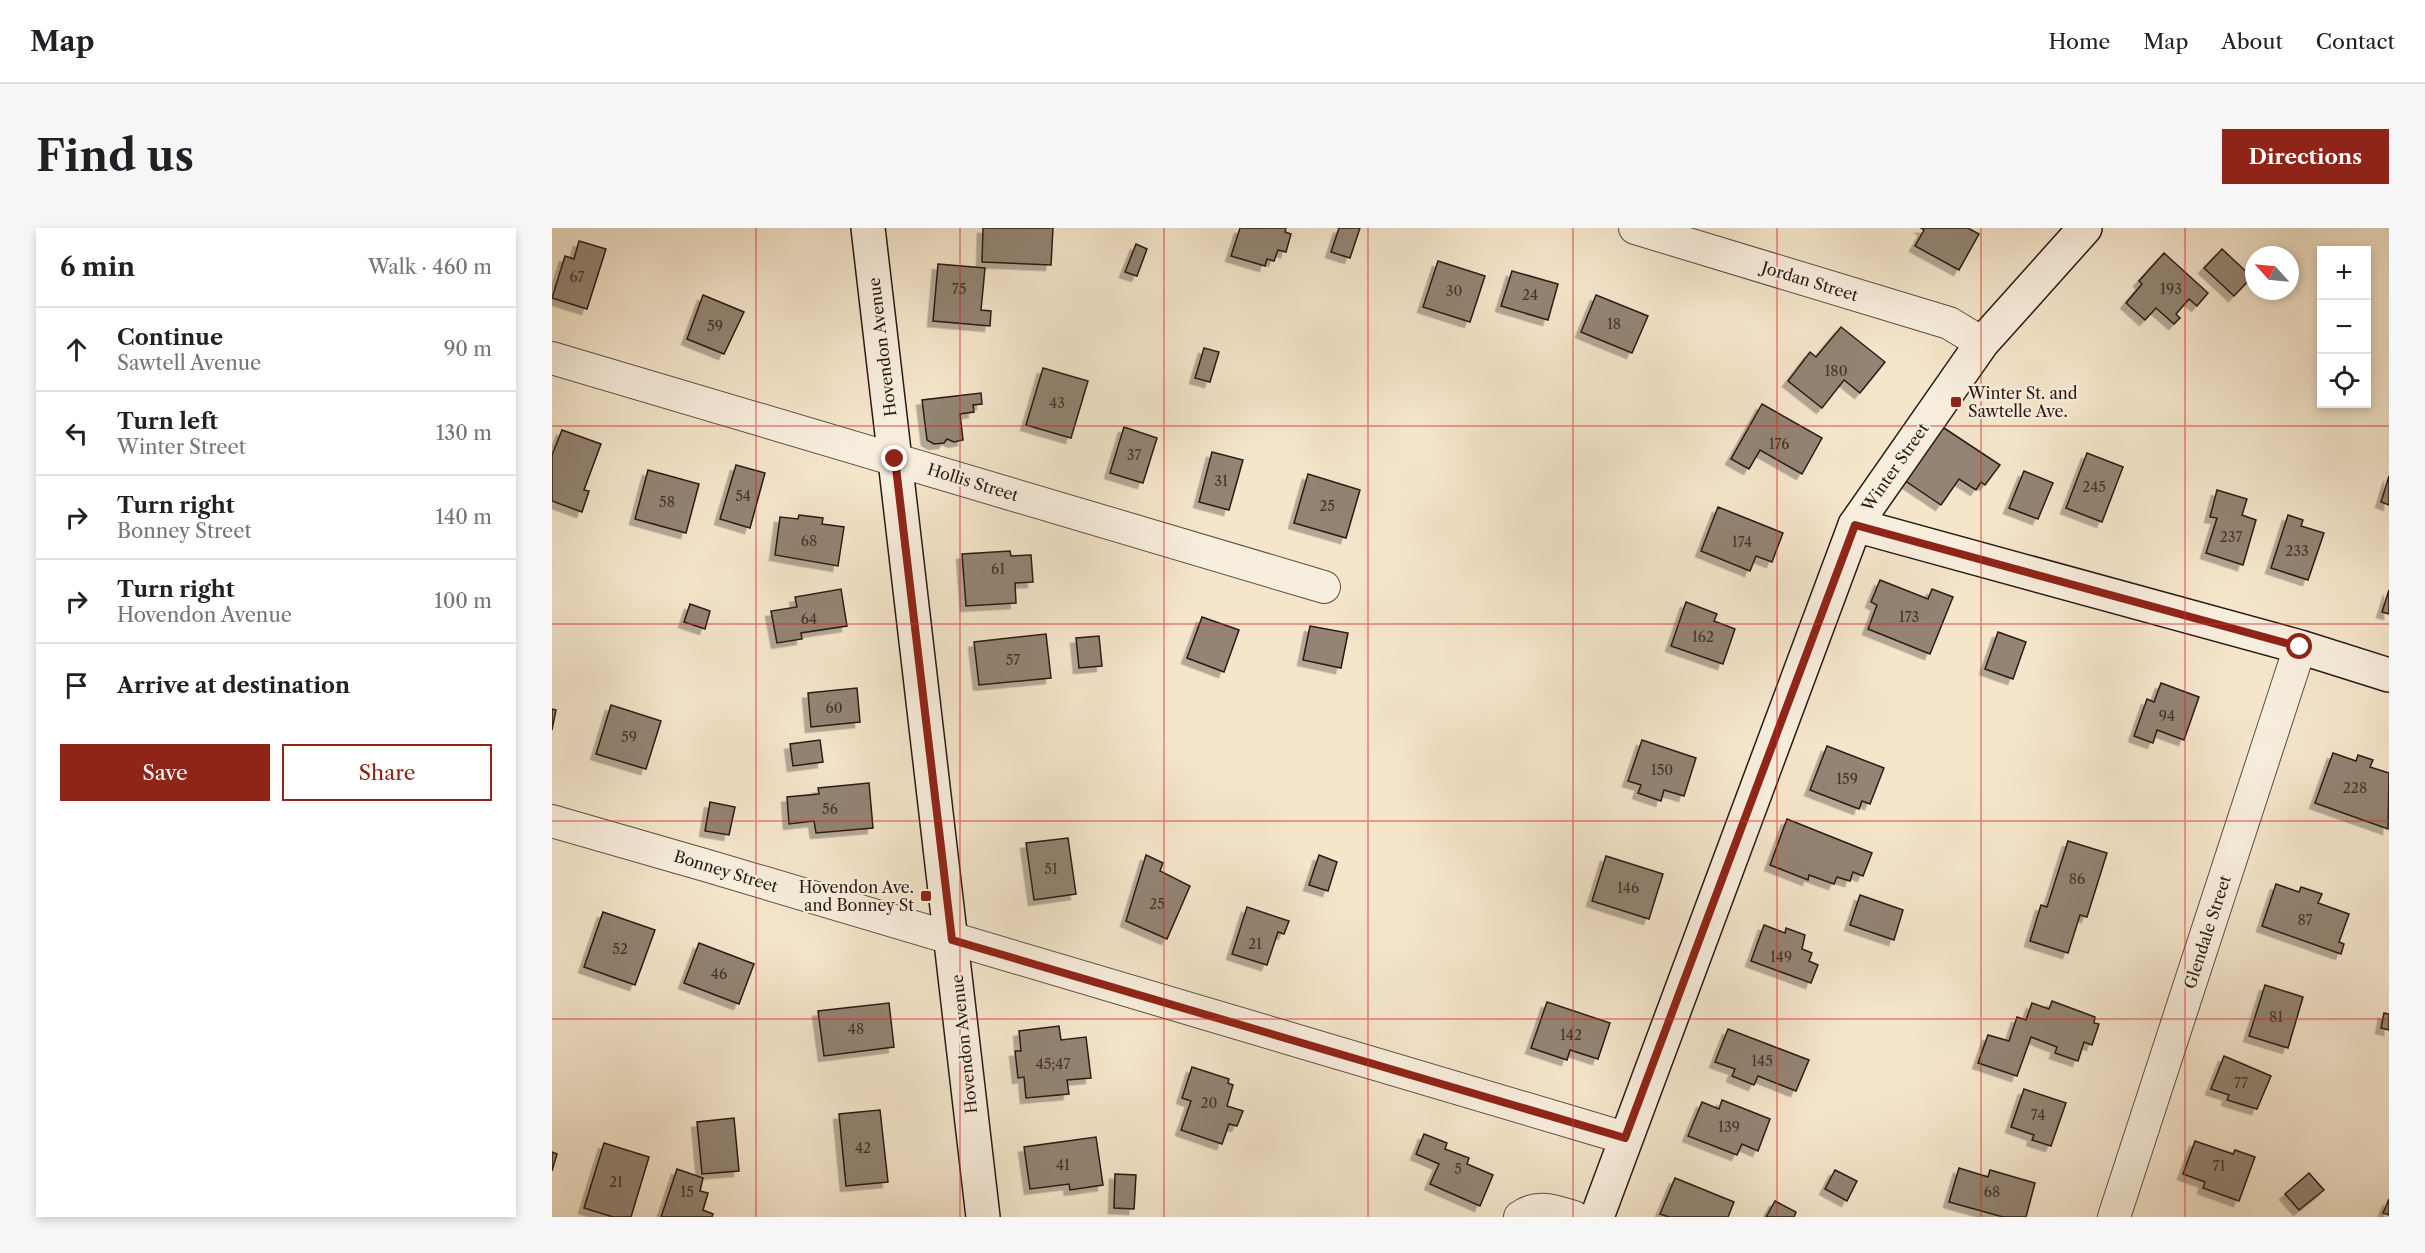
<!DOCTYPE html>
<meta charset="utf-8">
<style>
body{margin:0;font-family:"Libre Caslon Text",serif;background:#f6f6f6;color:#202124}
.controls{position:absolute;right:18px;top:18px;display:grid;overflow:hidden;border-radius:0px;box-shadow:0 3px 9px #0003}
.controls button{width:54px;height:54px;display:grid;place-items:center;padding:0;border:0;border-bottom:2px solid #e0e0e0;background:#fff;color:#202124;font:30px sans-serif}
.compass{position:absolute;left:1693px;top:18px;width:54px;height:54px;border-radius:50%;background:#fff;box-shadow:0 3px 9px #0003;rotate:297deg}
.stop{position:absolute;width:18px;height:18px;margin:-14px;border:4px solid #8f2418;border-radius:50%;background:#fff}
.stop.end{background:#8f2418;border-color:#fff;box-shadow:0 2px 6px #0008}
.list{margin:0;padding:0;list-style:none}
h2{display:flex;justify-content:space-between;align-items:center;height:78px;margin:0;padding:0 24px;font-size:26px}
h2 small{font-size:20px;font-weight:400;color:#757577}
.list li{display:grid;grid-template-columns:39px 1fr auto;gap:18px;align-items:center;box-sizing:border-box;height:84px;padding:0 24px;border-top:2px solid #e0e0e0}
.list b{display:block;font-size:22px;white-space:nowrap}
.list p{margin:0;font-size:20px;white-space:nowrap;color:#757577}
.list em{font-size:20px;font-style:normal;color:#757577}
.actions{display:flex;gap:12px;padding:18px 24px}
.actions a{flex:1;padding:14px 0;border:2px solid #8f2418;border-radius:0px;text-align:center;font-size:21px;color:#8f2418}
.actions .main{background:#8f2418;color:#fff}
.icon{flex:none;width:33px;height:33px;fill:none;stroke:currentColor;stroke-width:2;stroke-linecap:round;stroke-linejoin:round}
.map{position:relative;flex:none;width:1837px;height:989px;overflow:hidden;border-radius:0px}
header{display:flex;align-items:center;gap:36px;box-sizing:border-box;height:84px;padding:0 30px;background:#fff;border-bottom:2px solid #e0e0e0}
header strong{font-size:28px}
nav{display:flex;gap:33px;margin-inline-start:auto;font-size:21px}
.intro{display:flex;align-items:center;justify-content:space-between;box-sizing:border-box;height:144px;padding:0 36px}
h1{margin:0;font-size:42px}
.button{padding:15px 27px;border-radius:0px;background:#8f2418;color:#fff;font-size:21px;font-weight:700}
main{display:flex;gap:36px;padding:0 36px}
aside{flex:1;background:#fff;border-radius:0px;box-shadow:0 3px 9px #0003}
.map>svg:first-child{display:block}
</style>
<header>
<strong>Map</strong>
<nav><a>Home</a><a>Map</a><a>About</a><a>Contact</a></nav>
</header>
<div class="intro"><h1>Find us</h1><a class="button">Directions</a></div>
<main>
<aside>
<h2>6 min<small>Walk · 460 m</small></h2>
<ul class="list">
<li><svg class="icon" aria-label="ahead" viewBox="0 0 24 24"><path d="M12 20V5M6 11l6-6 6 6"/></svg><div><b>Continue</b><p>Sawtell Avenue</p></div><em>90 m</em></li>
<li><svg class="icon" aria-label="left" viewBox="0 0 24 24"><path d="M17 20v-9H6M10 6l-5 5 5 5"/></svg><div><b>Turn left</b><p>Winter Street</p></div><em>130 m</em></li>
<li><svg class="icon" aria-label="right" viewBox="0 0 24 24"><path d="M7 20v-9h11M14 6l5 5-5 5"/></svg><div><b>Turn right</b><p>Bonney Street</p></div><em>140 m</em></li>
<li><svg class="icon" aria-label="right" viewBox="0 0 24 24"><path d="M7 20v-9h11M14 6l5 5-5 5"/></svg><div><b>Turn right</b><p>Hovendon Avenue</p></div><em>100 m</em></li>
<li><svg class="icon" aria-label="arrive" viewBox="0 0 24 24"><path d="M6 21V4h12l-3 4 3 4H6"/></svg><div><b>Arrive at destination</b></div></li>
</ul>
<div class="actions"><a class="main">Save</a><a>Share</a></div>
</aside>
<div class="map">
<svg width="1837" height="989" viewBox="0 0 1837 989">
<defs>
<filter id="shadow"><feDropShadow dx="-5.5" dy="5.5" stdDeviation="0" flood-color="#0004"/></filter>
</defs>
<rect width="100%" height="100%" fill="#f4e5cb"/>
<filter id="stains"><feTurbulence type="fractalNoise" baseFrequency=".00333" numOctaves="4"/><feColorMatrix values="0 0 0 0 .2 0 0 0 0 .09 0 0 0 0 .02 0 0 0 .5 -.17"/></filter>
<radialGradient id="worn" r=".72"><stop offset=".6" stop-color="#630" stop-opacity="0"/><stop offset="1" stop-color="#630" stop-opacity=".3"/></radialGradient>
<!-- building -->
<g fill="#938473" stroke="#2a1a14" stroke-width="1.5" filter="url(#shadow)">
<polygon points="431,0 501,0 499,37 430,34"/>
<polygon points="688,0 734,0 733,4 739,6 734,24 726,22 722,33 715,31 713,38 679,28"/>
<polygon points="787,0 808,0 798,30 779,24"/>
<polygon points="1369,0 1416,0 1427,6 1407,42 1363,18 1372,2"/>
<polygon points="27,13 54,21 35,81 0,70 13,28 22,31"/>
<polygon points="584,16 595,21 585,48 573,44"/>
<polygon points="1670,21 1700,49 1682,68 1652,40"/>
<polygon points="1612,25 1656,65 1645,78 1637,71 1624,86 1628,90 1622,96 1604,80 1593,92 1574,75 1590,56 1587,53"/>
<polygon points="886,33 933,48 918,94 871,79"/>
<polygon points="386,36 433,40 429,82 439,83 438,98 381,93"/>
<polygon points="960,43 1006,56 996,92 949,78"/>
<polygon points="151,67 192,84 172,126 135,111"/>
<polygon points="1044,67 1096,88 1080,125 1029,104"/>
<polygon points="1289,99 1333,134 1308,165 1292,152 1270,180 1236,153 1258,124 1264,129"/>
<polygon points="652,120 667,124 658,154 643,150"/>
<polygon points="491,140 536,153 519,210 474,197"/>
<polygon points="429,165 430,176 421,177 422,184 408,186 411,212 402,214 395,211 392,215 382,216 375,212 370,172"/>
<polygon points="1210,176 1270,210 1250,246 1208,222 1197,241 1179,231"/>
<polygon points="1389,198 1448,237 1433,257 1429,254 1424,262 1407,251 1389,277 1352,252"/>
<polygon points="572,199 605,210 591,255 558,245"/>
<polygon points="10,202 49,216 32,262 37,263 30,284 0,273 0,227"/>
<polygon points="660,224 691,232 677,282 647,274"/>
<polygon points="1535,225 1571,239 1550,294 1514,280"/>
<polygon points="184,237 213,245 198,300 168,291"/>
<polygon points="96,242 147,256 134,305 83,291"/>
<polygon points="1472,243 1501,255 1486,291 1457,280"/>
<polygon points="756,246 808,262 794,310 742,295"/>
<polygon points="1837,248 1837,277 1829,274"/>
<polygon points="1665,262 1695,271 1690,287 1704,292 1691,337 1654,325 1665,290 1658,289"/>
<polygon points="1166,279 1231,305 1220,334 1204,328 1198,343 1149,323"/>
<polygon points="247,287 271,290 270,296 292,299 286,338 223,327 228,289 246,291"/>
<polygon points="1736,287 1751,292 1749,298 1772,305 1756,352 1719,340"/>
<polygon points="458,323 459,328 479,327 481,354 463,355 464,375 414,378 410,326"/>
<polygon points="1328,352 1376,371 1380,361 1401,369 1378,426 1316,401 1325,377 1319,374"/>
<polygon points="289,361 295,398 249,405 250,411 225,415 219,383 245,379 243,369"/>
<polygon points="1837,362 1837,386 1830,384"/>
<polygon points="1134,374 1165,386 1162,393 1183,401 1171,436 1119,418"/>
<polygon points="138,376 158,383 153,401 132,394"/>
<polygon points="650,389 687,402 672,444 635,430"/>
<polygon points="758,398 796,405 789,440 751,432"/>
<polygon points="1446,404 1474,414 1461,451 1433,441"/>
<polygon points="494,406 499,450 427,457 422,414"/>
<polygon points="547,408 550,438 527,440 524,410"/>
<polygon points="1609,455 1647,469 1632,512 1605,502 1601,515 1582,508 1595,471 1602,474"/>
<polygon points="305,460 308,494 259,499 256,465"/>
<polygon points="59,477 109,493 94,541 44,526"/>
<polygon points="0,481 4,482 0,502"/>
<polygon points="268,512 271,534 241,538 238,516"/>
<polygon points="1090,512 1144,530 1132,568 1112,562 1109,573 1086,565 1089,557 1076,553"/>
<polygon points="1275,518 1332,540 1318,576 1310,573 1307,581 1258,562"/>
<polygon points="1781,525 1804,533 1806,527 1821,532 1818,539 1837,545 1836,601 1763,575"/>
<polygon points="317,555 321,600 264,605 262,593 237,596 235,569 267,566 266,560"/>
<polygon points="158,574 183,579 177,607 153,603"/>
<polygon points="1235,591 1320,625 1311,648 1301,644 1298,653 1285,649 1282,656 1257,647 1256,652 1218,637"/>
<polygon points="516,610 524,666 482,672 474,615"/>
<polygon points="1516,613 1555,625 1535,689 1528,687 1516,725 1478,713 1489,677 1495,679"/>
<polygon points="594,627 611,635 608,643 638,658 615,711 574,693"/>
<polygon points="767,627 785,634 776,663 757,657"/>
<polygon points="1054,628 1111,646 1097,691 1040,673"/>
<polygon points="1724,656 1747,664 1749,659 1770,666 1766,675 1797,686 1787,714 1792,716 1789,726 1710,698"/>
<polygon points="1308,667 1351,682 1342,712 1298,697"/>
<polygon points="695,679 737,693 732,706 726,704 715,737 680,726"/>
<polygon points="51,684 103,702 83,757 32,739"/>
<polygon points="1212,697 1233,705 1234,700 1253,707 1250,721 1260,725 1257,733 1266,737 1259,755 1199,733"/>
<polygon points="147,715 202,736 187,776 132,755"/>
<polygon points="1713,757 1751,769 1736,820 1697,808"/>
<polygon points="1500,773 1543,789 1542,795 1547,796 1540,817 1532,814 1526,833 1503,825 1505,819 1479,809 1465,848 1426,835 1436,807 1457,813 1465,789 1474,792 1480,775 1497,781"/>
<polygon points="995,774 1058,795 1046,831 1018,822 1015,832 979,820"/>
<polygon points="337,775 342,819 272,828 266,783"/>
<polygon points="1832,785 1837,786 1837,802 1829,800"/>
<polygon points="507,798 509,812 534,809 539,850 515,852 517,866 474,870 472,849 466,850 463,823 469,823 467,803"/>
<polygon points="1176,801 1257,832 1244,863 1206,848 1202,857 1180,848 1183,841 1163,834"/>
<polygon points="1672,828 1719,848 1705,881 1675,872 1677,867 1659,861"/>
<polygon points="640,839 677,851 676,855 681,857 675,878 691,883 685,898 677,896 670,916 629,902 639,873 630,870"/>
<polygon points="1472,861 1514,875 1499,918 1480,912 1482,907 1459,899"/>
<polygon points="1170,872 1218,891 1206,923 1190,916 1185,927 1136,908 1150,874 1167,881"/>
<polygon points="328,882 336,954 294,958 287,886"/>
<polygon points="182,890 187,943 150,946 145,894"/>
<polygon points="872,906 895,915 893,921 917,930 915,936 941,947 928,978 878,956 887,936 864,926"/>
<polygon points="544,909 551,957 518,962 517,956 478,961 472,919"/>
<polygon points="1643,913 1681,926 1683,922 1703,929 1687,973 1651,960 1653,954 1631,946"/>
<polygon points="52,915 97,929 79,989 61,989 32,980"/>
<polygon points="0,924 5,926 0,943"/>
<polygon points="1407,940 1436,949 1438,942 1483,955 1474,989 1451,989 1397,974"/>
<polygon points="125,941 151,950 148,963 156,965 151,982 161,986 160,989 109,989"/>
<polygon points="1283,942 1305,953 1295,973 1273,961"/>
<polygon points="1757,945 1772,962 1747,982 1733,966"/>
<polygon points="563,946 584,947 582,981 562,980"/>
<polygon points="1123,950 1182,974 1176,989 1117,989 1108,986"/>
<polygon points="1837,971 1837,987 1831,985"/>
<polygon points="1223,973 1244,984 1242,989 1214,989"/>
</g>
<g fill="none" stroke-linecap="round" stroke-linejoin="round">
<!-- street casing -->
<g stroke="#5c4d42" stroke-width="34">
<g id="street">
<polyline points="1083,0 1397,95 1430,115"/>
<polyline points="0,130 772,359"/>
<polyline points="0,593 156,638 1073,910"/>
<path d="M968,989C986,976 1002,983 1022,989"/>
<polyline points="1562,989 1748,419"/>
</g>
</g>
<!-- secondary casing -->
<g stroke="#2a1a14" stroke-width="36">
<g id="secondary">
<polyline points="316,0 431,989"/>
<polyline points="1303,297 1748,419 1837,447"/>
<polyline points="1045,989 1303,297 1430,115 1533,0"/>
</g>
</g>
<!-- street -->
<use href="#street" stroke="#f8eedd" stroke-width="32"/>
<!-- secondary -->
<use href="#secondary" stroke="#f8eedd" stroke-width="33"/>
</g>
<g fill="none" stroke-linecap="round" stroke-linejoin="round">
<!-- route -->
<polyline stroke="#8f2418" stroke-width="8" points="343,231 400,712 1073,910 1303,297 1748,419"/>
</g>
<!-- grid -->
<path fill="none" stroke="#d62828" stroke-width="1.5" stroke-opacity="0.55" d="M204,0V989M408,0V989M612,0V989M816,0V989M1021,0V989M1225,0V989M1429,0V989M1633,0V989M0,198H1837M0,396H1837M0,593H1837M0,791H1837"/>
<!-- markers -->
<g fill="#8f2418" stroke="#f8eedd" stroke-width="2">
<rect x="1398" y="168" width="12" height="12" rx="3"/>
<rect x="368" y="662" width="12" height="12" rx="3"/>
</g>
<g text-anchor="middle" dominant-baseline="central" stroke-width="4.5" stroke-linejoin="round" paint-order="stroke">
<!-- number labels -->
<g font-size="14" fill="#44342c">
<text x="25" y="49">67</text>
<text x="407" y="61">75</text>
<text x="1619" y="61">193</text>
<text x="902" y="63">30</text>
<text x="978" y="67">24</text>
<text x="1062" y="96">18</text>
<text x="163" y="98">59</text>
<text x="1284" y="143">180</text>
<text x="505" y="175">43</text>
<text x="1227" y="216">176</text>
<text x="582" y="227">37</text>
<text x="669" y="253">31</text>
<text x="1542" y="259">245</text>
<text x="191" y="268">54</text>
<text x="115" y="274">58</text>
<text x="775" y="278">25</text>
<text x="1679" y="309">237</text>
<text x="257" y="313">68</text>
<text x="1190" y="314">174</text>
<text x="1745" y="323">233</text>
<text x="446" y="341">61</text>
<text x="1357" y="389">173</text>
<text x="257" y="391">64</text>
<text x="1151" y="409">162</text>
<text x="461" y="432">57</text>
<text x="282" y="480">60</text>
<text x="1615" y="488">94</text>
<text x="77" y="509">59</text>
<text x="1110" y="542">150</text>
<text x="1295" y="551">159</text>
<text x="1803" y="560">228</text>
<text x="278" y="581">56</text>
<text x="499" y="641">51</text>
<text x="1525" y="651">86</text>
<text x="1076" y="660">146</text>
<text x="605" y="676">25</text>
<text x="1753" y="692">87</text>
<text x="703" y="716">21</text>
<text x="68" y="721">52</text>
<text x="1229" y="729">149</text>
<text x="167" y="746">46</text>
<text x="1724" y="789">81</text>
<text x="304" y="801">48</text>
<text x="1019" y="807">142</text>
<text x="1210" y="833">145</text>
<text x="501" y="836">45;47</text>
<text x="1689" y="855">77</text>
<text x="657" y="875">20</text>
<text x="1486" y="887">74</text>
<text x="1177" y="899">139</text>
<text x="311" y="920">42</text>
<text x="511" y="937">41</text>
<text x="1667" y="938">71</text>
<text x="906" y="941">5</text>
<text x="64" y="954">21</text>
<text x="135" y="964">15</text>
<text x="1440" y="964">68</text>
</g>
<!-- street labels -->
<g font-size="16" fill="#2a1a14" stroke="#f8eedd">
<text transform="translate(1258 53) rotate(17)">Jordan Street</text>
<text transform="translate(330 119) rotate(-97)">Hovendon Avenue</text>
<text transform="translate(1343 239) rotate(-55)">Winter Street</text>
<text transform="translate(421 254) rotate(17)">Hollis Street</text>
<text transform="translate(174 643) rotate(17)">Bonney Street</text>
<text transform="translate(1655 704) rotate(-72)">Glendale Street</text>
<text transform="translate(412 816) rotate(-96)">Hovendon Avenue</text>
</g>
<!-- poi labels -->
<g font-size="16" fill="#2a1a14" stroke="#f8eedd" text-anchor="start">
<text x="1416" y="165">Winter St. and<tspan x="1416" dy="18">Sawtelle Ave.</tspan></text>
<text x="362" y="659" text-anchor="end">Hovendon Ave.<tspan x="362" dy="18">and Bonney St</tspan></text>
</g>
</g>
<rect width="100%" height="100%" filter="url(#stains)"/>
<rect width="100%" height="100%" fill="url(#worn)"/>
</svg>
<div class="controls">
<button>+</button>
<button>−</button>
<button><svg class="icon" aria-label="locate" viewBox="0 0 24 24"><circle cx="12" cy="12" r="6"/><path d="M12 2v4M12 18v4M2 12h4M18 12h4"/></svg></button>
</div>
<svg class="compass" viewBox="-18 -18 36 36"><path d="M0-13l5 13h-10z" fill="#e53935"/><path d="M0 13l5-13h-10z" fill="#757577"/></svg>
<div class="stop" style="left:1748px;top:419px"></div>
<div class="stop end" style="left:343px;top:231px"></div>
</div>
</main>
